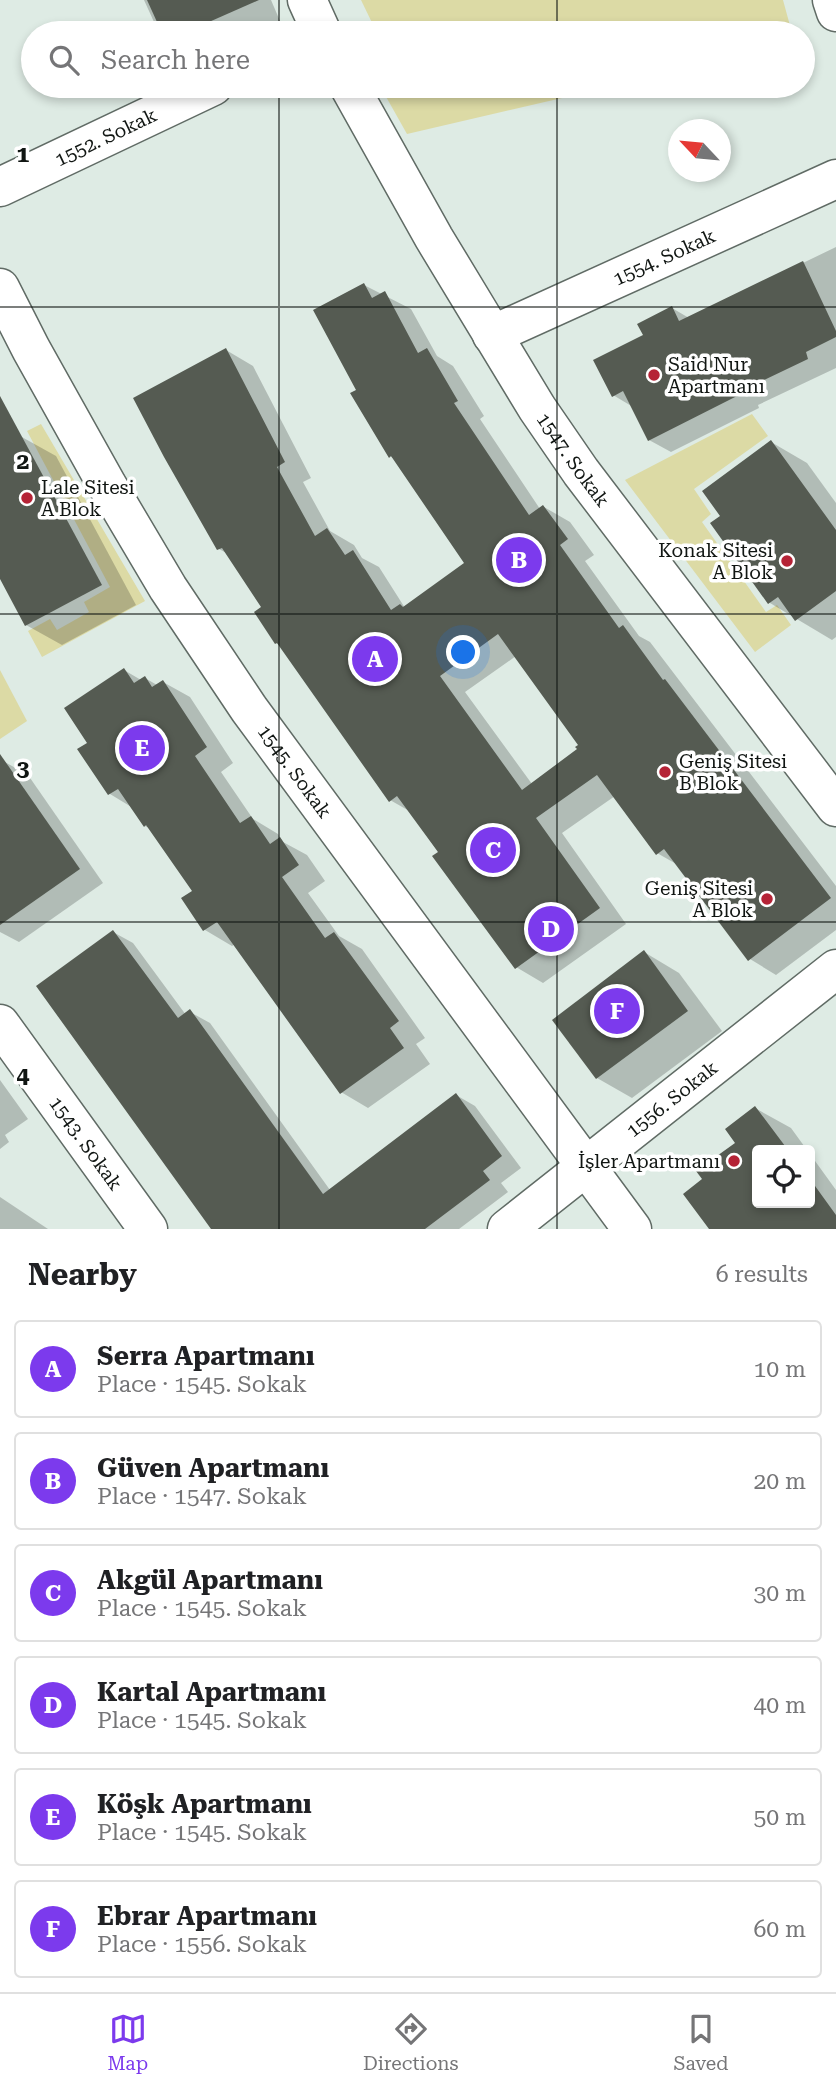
<!DOCTYPE html>
<meta charset="utf-8">
<style>
body{margin:0;font-family:"Roboto Serif",serif;background:#f2f2f2;color:#202124}
.controls{position:absolute;right:21px;bottom:21px;display:grid;overflow:hidden;border-radius:7px;box-shadow:0 4px 10px #0003}
.controls button{width:63px;height:63px;display:grid;place-items:center;padding:0;border:0;border-bottom:2px solid #e0e0e0;background:#fff;color:#202124;font:35px sans-serif}
.compass{position:absolute;left:668px;top:119px;width:63px;height:63px;border-radius:50%;background:#fff;box-shadow:0 4px 10px #0003;rotate:296deg}
.you{position:absolute;left:464px;top:653px;width:24px;height:24px;margin:-18px;border:5px solid #fff;border-radius:50%;background:#1a73e8;box-shadow:0 0 0 10px #1a73e833}
.badge{display:grid;place-items:center;width:46px;height:46px;border-radius:50%;background:#7c3aed;color:#fff;font-size:23px;font-weight:700}
.pin{position:absolute;translate:-50% -50%;border:4px solid #fff;box-shadow:0 2px 7px #0006}
.list{margin:0;padding:0;list-style:none}
h2{display:flex;justify-content:space-between;align-items:center;height:91px;margin:0;padding:0 28px;font-size:30px}
h2 small{font-size:23px;font-weight:400;color:#757577}
.list li{display:grid;grid-template-columns:46px 1fr auto;gap:21px;align-items:center;box-sizing:border-box;height:98px;margin:0 14px 14px;padding:0 14px;border:2px solid #e0e0e0;border-radius:7px}
.list b{display:block;font-size:26px;white-space:nowrap}
.list p{margin:0;font-size:23px;white-space:nowrap;color:#757577}
.list em{font-size:23px;font-style:normal;color:#757577}
.icon{flex:none;width:38px;height:38px;fill:none;stroke:currentColor;stroke-width:2;stroke-linecap:round;stroke-linejoin:round}
.map{position:relative;flex:none;width:836px;height:1229px;overflow:hidden}
.search{position:absolute;background:#fff;box-shadow:0 4px 10px #0003;left:21px;right:21px;top:21px;height:77px;display:flex;align-items:center;gap:18px;box-sizing:border-box;padding:0 24px;border-radius:38px;color:#757577;font-size:26px}
.sheet{height:763px;background:#fff}
nav{display:flex;justify-content:space-around;align-items:center;box-sizing:border-box;height:98px;border-top:2px solid #e0e0e0;background:#fff;font-size:19px;color:#757577}
nav a{display:grid;justify-items:center;gap:4px}
nav .on{color:#7c3aed}
.map>svg:first-child{display:block}
</style>
<div class="map">
<svg width="836" height="1229" viewBox="0 0 836 1229">
<rect width="100%" height="100%" fill="#deebe4"/>
<!-- green -->
<g fill="#dcdaa5">
<polygon points="361,0 783,0 792,33 377,33"/>
<polygon points="380,86 614,86 407,134"/>
<polygon points="752,414 768,436 694,489 711,514 702,522 766,612 777,605 791,625 755,652 625,480"/>
<polygon points="41,424 145,601 42,657 28,631 50,619 57,630 89,612 84,602 110,587 27,431"/>
<polygon points="0,670 27,721 0,739"/>
</g>
<!-- shadow -->
<g fill="#0003" fill-rule="evenodd">
<polygon points="144,0 271,0 280,21 252,33 159,33"/>
<polygon points="836,247 836,368 758,405 759,408 671,452 649,440 633,407 613,395 645,335 672,308 689,318"/>
<path d="M364,285L411,309L437,356L453,366L484,416L480,419L540,509L544,507L570,522L594,555L585,561L639,636L650,642L836,886V930L776,975L750,959L678,865L657,853L615,796L562,833L626,924L543,983L516,967L411,812L390,800L280,645L276,643L263,608L228,554L219,549L226,350L253,366L311,478L303,482L330,531L354,545L362,558L379,567L405,608L466,563L396,460L390,456L358,391ZM516,656L580,745L579,749L532,784L465,692Z"/>
<polygon points="20,436 56,456 136,605 62,645 26,625 0,576 0,447"/>
<polygon points="771,442 807,463 836,503 836,637 832,640 770,603"/>
<polygon points="124,670 141,680 145,678 157,685 163,682 190,697 233,763 221,772 253,819 278,834 283,842 307,855 325,881 308,893 339,936 362,949 425,1038 416,1044 430,1064 368,1108 341,1092 235,944 232,946 205,930 183,899 195,891 151,829 145,826 133,808 110,794 80,749 89,743"/>
<polygon points="3,761 28,775 103,883 19,942 0,932 0,764"/>
<polygon points="113,932 133,943 186,1015 190,1012 210,1023 330,1190 456,1095 475,1106 521,1168 501,1183 508,1192 459,1229 212,1229"/>
<polygon points="644,952 679,973 722,1031 632,1098 597,1078"/>
<polygon points="0,1080 28,1119 5,1135 9,1142 0,1149"/>
<polygon points="755,1108 791,1128 807,1150 757,1150 757,1203 810,1203 810,1154 836,1190 836,1229 711,1229 705,1180 737,1143"/>
<polygon points="0,1197 48,1229 0,1229"/>
</g>
<!-- building -->
<g fill="#555b52" fill-rule="evenodd">
<polygon points="147,0 259,0 184,33 162,33"/>
<polygon points="803,261 836,331 836,337 806,352 808,359 737,393 739,395 648,441 623,391 612,397 593,360 643,335 637,324 672,306 679,321"/>
<path d="M364,283L372,298L385,291L418,353L427,348L458,401L454,403L529,515L543,505L568,539L560,545L619,628L623,625L663,680L665,679L831,898L748,961L664,849L656,855L597,775L536,818L600,908L515,969L432,856L438,852L397,796L389,802L277,643L275,644L254,612L261,607L222,548L217,550L164,457L133,398L226,348L285,462L277,467L315,536L327,528L345,555L353,550L391,610L400,604L403,607L464,563L391,456L389,458L350,393L356,390L313,310ZM498,634L578,745L575,747L577,749L522,790L440,676Z"/>
<polygon points="0,396 102,585 25,626 0,579"/>
<polygon points="771,440 836,530 836,591 795,621 778,597 768,604 710,523 720,516 702,491"/>
<polygon points="124,668 134,683 145,676 152,687 163,680 207,747 195,756 240,823 251,816 270,844 280,837 299,865 282,877 325,938 334,932 399,1021 390,1028 404,1048 340,1094 217,922 203,931 181,898 192,891 146,825 144,827 118,789 108,795 77,749 87,743 64,708"/>
<polygon points="0,754 80,869 0,925"/>
<polygon points="113,930 178,1018 190,1009 323,1194 456,1093 502,1156 483,1171 490,1180 425,1229 211,1229 36,986"/>
<polygon points="644,950 688,1011 596,1079 552,1020"/>
<polygon points="755,1106 788,1150 757,1150 757,1203 810,1203 810,1179 836,1215 836,1229 709,1229 683,1194 702,1179 696,1171 735,1143 725,1129"/>
</g>
<g fill="none" stroke-linecap="round" stroke-linejoin="round">
<!-- minor casing -->
<g stroke="#606b65" stroke-width="41">
<g id="minor">
<polyline points="307,0 322,33"/>
<polyline points="832,0 836,12"/>
<path id="s1" d="M349,86L434,238L537,408L581,472L836,807"/>
<path id="s2" d="M0,187L213,86"/>
<path id="s3" d="M0,288L31,349L107,485L168,588L249,709L632,1229"/>
<path id="s4" d="M492,335L836,179"/>
<path id="s5" d="M0,1024L148,1229"/>
<path id="s6" d="M507,1229L836,969"/>
</g>
</g>
<!-- minor -->
<use href="#minor" stroke="#fff" stroke-width="38"/>
</g>
<!-- grid -->
<path fill="none" stroke="#111613" stroke-width="2" stroke-opacity="0.55" d="M279,0V33M557,0V33M279,86V1229M557,86V1229M0,307H836M0,614H836M0,922H836"/>
<!-- markers -->
<g fill="#b52336" stroke="#fff" stroke-width="2.5">
<circle cx="654" cy="375" r="7"/>
<circle cx="27" cy="498" r="7"/>
<circle cx="787" cy="561" r="7"/>
<circle cx="665" cy="772" r="7"/>
<circle cx="767" cy="899" r="7"/>
<circle cx="734" cy="1161" r="7"/>
</g>
<g text-anchor="middle" dominant-baseline="central" stroke-width="7" stroke-linejoin="round" paint-order="stroke">
<!-- street labels -->
<g font-size="19" fill="#111613" stroke="#fff">
<text stroke="none"><textPath href="#s2" startOffset="117">1552. Sokak</textPath></text>
<text stroke="none"><textPath href="#s4" startOffset="189">1554. Sokak</textPath></text>
<text stroke="none"><textPath href="#s1" startOffset="436">1547. Sokak</textPath></text>
<text stroke="none"><textPath href="#s3" startOffset="567">1545. Sokak</textPath></text>
<text stroke="none"><textPath href="#s6" startOffset="210">1556. Sokak</textPath></text>
<text stroke="none"><textPath href="#s5" startOffset="147">1543. Sokak</textPath></text>
</g>
<!-- poi labels -->
<g font-size="19" fill="#111613" stroke="#fff" text-anchor="start">
<text x="668" y="364">Said Nur<tspan x="668" dy="22">Apartmanı</tspan></text>
<text x="41" y="487">Lale Sitesi<tspan x="41" dy="22">A Blok</tspan></text>
<text x="773" y="550" text-anchor="end">Konak Sitesi<tspan x="773" dy="22">A Blok</tspan></text>
<text x="679" y="761">Geniş Sitesi<tspan x="679" dy="22">B Blok</tspan></text>
<text x="753" y="888" text-anchor="end">Geniş Sitesi<tspan x="753" dy="22">A Blok</tspan></text>
<text x="720" y="1161" text-anchor="end">İşler Apartmanı</text>
</g>
</g>
<g font-size="23" text-anchor="middle" font-weight="bold" fill="#111613" stroke="#fff" stroke-width="7" stroke-linejoin="round" paint-order="stroke">
<text x="23" y="162">1</text>
<text x="23" y="469">2</text>
<text x="23" y="776">3</text>
<text x="23" y="1083">4</text>
</g>
</svg>
<div class="controls">
<button><svg class="icon" aria-label="locate" viewBox="0 0 24 24"><circle cx="12" cy="12" r="6"/><path d="M12 2v4M12 18v4M2 12h4M18 12h4"/></svg></button>
</div>
<svg class="compass" viewBox="-18 -18 36 36"><path d="M0-13l5 13h-10z" fill="#e53935"/><path d="M0 13l5-13h-10z" fill="#757577"/></svg>
<div class="you"></div>
<div class="pin badge" style="left:375px;top:659px">A</div>
<div class="pin badge" style="left:519px;top:560px">B</div>
<div class="pin badge" style="left:493px;top:850px">C</div>
<div class="pin badge" style="left:551px;top:929px">D</div>
<div class="pin badge" style="left:142px;top:748px">E</div>
<div class="pin badge" style="left:617px;top:1011px">F</div>
<div class="search"><svg class="icon" aria-label="search" viewBox="0 0 24 24"><circle cx="10" cy="10" r="6"/><path d="M15 15l6 6"/></svg>Search here</div>
</div>
<section class="sheet">
<h2>Nearby<small>6 results</small></h2>
<ul class="list">
<li><span class="badge">A</span><div><b>Serra Apartmanı</b><p>Place · 1545. Sokak</p></div><em>10 m</em></li>
<li><span class="badge">B</span><div><b>Güven Apartmanı</b><p>Place · 1547. Sokak</p></div><em>20 m</em></li>
<li><span class="badge">C</span><div><b>Akgül Apartmanı</b><p>Place · 1545. Sokak</p></div><em>30 m</em></li>
<li><span class="badge">D</span><div><b>Kartal Apartmanı</b><p>Place · 1545. Sokak</p></div><em>40 m</em></li>
<li><span class="badge">E</span><div><b>Köşk Apartmanı</b><p>Place · 1545. Sokak</p></div><em>50 m</em></li>
<li><span class="badge">F</span><div><b>Ebrar Apartmanı</b><p>Place · 1556. Sokak</p></div><em>60 m</em></li>
</ul>
</section>
<nav>
<a class="on"><svg class="icon" aria-label="map" viewBox="0 0 24 24"><path d="M3 6l6-2 6 2 6-2v14l-6 2-6-2-6 2zM9 4v14M15 6v14"/></svg>Map</a>
<a><svg class="icon" aria-label="directions" viewBox="0 0 24 24"><path d="M12 3l9 9-9 9-9-9zM9 14v-3h6M13 9l2 2-2 2"/></svg>Directions</a>
<a><svg class="icon" aria-label="saved" viewBox="0 0 24 24"><path d="M7 4h10v16l-5-4-5 4z"/></svg>Saved</a>
</nav>
